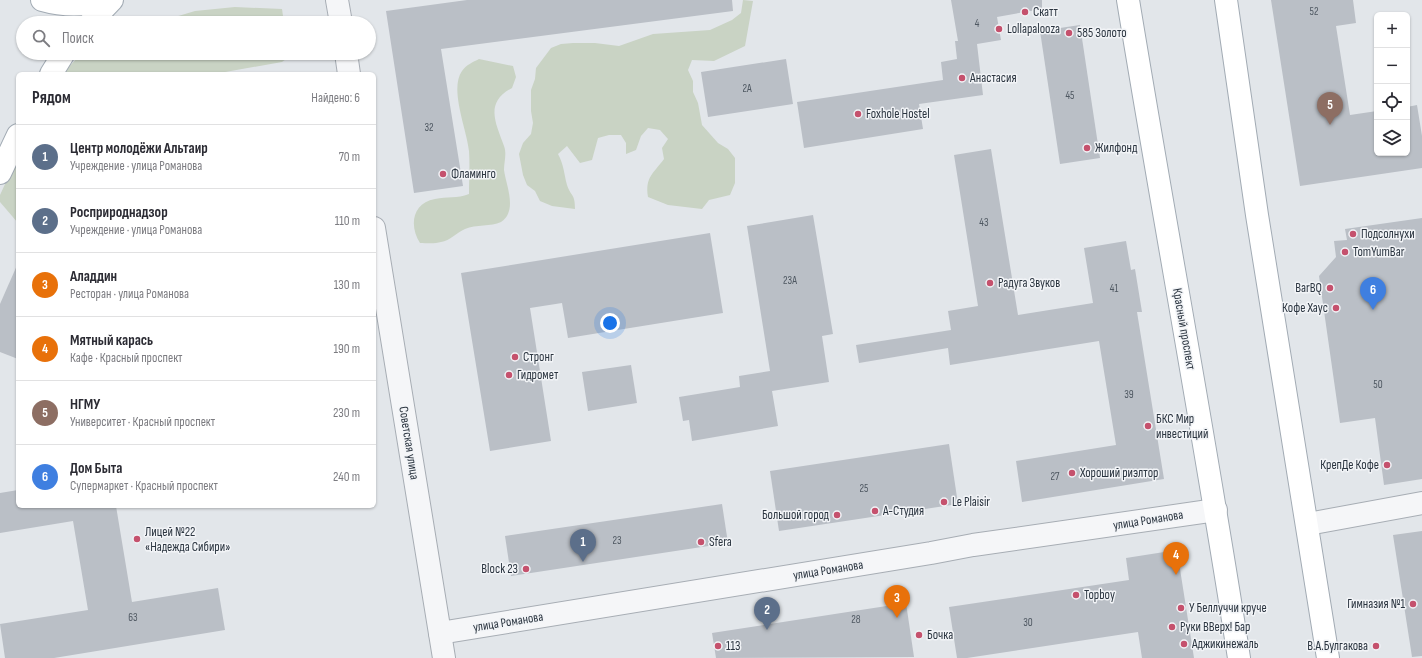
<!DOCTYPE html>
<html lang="ru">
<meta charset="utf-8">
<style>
body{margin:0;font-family:"Sofia Sans Condensed",sans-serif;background:#f7f7f7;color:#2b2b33}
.controls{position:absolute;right:12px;top:12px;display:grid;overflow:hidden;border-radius:6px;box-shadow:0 1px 3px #0004}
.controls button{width:36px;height:36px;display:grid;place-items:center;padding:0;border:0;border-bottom:1px solid #e1e1e2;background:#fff;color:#2b2b33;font:20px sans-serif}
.you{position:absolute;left:610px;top:323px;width:14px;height:14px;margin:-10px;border:3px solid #fff;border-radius:50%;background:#1a73e8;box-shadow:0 0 0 6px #1a73e833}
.badge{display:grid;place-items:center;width:26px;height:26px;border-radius:50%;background:#111827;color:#fff;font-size:13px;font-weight:700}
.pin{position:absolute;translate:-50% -33px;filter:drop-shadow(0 1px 2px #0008)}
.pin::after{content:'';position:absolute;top:21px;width:14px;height:12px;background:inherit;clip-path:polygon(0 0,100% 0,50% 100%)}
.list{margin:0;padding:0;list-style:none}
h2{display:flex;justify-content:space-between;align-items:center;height:52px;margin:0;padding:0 16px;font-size:17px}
h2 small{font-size:13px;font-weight:400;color:#7c7c81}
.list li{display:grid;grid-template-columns:26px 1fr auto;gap:12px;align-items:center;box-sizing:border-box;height:64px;padding:0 16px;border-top:1px solid #e1e1e2}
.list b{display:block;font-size:15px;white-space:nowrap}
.list p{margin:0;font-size:13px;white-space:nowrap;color:#7c7c81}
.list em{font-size:13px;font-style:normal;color:#7c7c81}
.icon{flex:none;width:22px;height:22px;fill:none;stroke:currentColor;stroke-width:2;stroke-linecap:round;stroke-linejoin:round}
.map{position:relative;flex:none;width:1422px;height:658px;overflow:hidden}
.search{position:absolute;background:#fff;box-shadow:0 1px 3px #0004;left:16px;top:16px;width:360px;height:44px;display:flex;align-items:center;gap:10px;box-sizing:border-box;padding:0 14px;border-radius:22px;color:#7c7c81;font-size:15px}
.panel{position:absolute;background:#fff;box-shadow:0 1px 3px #0004;left:16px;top:72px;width:360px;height:436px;border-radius:6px}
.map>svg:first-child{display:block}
</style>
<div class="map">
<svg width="1422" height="658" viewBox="0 0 1422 658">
<rect width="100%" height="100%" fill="#e2e6ea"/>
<!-- green -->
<g fill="#c9d3c4">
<path d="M743,0L753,1L745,46L714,61L692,60L688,70L693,81V92L698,103L702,125L718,143L728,149L735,158V183L730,195L709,200L702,209L668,205L648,197C645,177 653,174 664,159L662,148L668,139L660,130L648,128L641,136L636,150L626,154V143L621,135H609L598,138L592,160L580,163L567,146L558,154C564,165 564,174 567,185C571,197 575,193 575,209L552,206L540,201L535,191L527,185L523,175L519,154L523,143L531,134L533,123L531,111V90L535,79L536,68L551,48L561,44L573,43H595L619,46L653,34L710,30L732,20L741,13Z"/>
<polygon points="235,7 282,9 284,23 155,23 195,11"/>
<polygon points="82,53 288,53 286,59 282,62 214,74 62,74"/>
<path d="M479,59L513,66L516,77L512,88C484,103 496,123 504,146C507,154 504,162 504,170C506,185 518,211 501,222C491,227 476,224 465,229C457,232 450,241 441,242C435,244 426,243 420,243C409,226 412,203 435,199C447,196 457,199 469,194C469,180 470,165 469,151C467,130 449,89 462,71C466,65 473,62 479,59Z"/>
<polygon points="18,156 18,223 0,202 0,195"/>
</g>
<!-- building -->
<g fill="#babfc6">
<polygon points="467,0 732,0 733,11 441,49 463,186 414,193 386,11"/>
<polygon points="951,0 1042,0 1042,9 997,17 1001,40 977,44 983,95 919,104 923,129 804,148 797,102 943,80 941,62 957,59 955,41 958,41"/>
<polygon points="1271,0 1353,0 1356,23 1336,26 1350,115 1377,111 1377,153 1407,153 1407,107 1417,105 1422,136 1422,168 1300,186"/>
<polygon points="1080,25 1100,158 1060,164 1040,31"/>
<polygon points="786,59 793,104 708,117 701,72"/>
<polygon points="991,149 1018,315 1093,303 1084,248 1126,241 1131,270 1135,269 1142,312 1137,312 1164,479 1022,502 1016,461 1116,445 1099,341 950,365 948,348 859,363 856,345 951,330 948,311 978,306 954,155"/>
<polygon points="813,215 833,334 822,336 829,382 772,391 778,426 692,441 689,420 683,421 679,397 740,387 739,376 770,371 747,226"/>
<polygon points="1422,218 1422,479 1384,485 1375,418 1340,423 1319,276 1336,257 1334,241 1347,240 1345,229"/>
<polygon points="710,233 723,313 568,338 562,303 530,308 551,441 490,451 461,273"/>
<polygon points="18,263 18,359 0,352 0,304"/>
<polygon points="631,365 637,403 588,411 582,372"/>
<polygon points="949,444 958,504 779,531 770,471"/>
<polygon points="18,490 18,506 116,506 132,602 218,588 225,630 54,658 5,658 0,624 88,610 73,521 0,533 0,493"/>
<polygon points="722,504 728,543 511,576 505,536"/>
<polygon points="1422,531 1422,656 1412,657 1393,535"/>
<polygon points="1177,550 1194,658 1142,658 1138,632 967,658 957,658 949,607 1129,580 1126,558"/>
<polygon points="906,603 914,657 716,658 712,633"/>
</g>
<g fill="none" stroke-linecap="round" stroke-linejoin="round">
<!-- minor casing -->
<g stroke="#a7adb4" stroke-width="24">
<g id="minor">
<polyline points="1308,524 1422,503"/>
<polyline points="440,633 931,553 973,545 1216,510"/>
</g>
</g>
<!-- tertiary casing -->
<g stroke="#a7adb4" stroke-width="24">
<g id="tertiary">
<polyline points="337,0 341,23"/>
<polyline points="346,53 349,74"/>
<polyline points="374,228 444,658"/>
</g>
</g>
<!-- primary casing -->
<g stroke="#a2abb4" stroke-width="24">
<g id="primary">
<path d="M42,0C63,6 85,6 106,0"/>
<path d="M1128,0C1164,220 1205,438 1239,658"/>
<polyline points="1226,0 1257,215 1328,658"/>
<polyline points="90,23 112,0"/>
<polyline points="51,74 64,53"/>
<polyline points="0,173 18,135"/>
</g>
</g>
<!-- minor -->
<use href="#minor" stroke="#f5f6f8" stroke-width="22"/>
<!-- tertiary -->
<use href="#tertiary" stroke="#f5f6f8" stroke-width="22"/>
<!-- primary -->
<use href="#primary" stroke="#fff" stroke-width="22"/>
</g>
<!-- markers -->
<g fill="#c5516d" stroke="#f2f4f7" stroke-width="1.5">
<circle cx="1025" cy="12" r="4"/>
<circle cx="999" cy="29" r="4"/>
<circle cx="1069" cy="33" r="4"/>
<circle cx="962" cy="78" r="4"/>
<circle cx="858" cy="114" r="4"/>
<circle cx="1087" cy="148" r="4"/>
<circle cx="443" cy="174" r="4"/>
<circle cx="1353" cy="234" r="4"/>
<circle cx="1345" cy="252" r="4"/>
<circle cx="990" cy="283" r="4"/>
<circle cx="1330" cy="288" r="4"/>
<circle cx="1336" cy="308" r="4"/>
<circle cx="515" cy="357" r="4"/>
<circle cx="509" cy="375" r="4"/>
<circle cx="1148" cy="426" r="4"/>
<circle cx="1387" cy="465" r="4"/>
<circle cx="1072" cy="473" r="4"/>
<circle cx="944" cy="502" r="4"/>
<circle cx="875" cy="511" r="4"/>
<circle cx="837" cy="515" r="4"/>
<circle cx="137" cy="539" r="4"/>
<circle cx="701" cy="542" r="4"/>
<circle cx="526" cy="569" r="4"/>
<circle cx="1076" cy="595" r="4"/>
<circle cx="1413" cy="604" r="4"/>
<circle cx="1181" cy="608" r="4"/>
<circle cx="1172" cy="627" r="4"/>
<circle cx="919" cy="635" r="4"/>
<circle cx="1184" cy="644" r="4"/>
<circle cx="718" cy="646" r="4"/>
<circle cx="1376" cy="646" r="4"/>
</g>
<g text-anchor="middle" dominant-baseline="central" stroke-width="3" stroke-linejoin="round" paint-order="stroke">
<!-- number labels -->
<g font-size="11" fill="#4f5862">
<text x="1314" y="11">52</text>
<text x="977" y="23">4</text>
<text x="747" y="88">2А</text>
<text x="1070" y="95">45</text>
<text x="429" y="127">32</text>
<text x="984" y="222">43</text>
<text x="790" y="280">23А</text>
<text x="1114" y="288">41</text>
<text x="1378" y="384">50</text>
<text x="1129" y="394">39</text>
<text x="1055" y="476">27</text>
<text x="864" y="488">25</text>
<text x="617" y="540">23</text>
<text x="133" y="617">63</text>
<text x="856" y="619">28</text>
<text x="1028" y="622">30</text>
</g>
<!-- poi labels -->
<g font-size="13" fill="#2b3540" stroke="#f2f4f7" text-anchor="start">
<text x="1033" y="12">Скатт</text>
<text x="1007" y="29">Lollapalooza</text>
<text x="1077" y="33">585 Золото</text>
<text x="970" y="78">Анастасия</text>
<text x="866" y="114">Foxhole Hostel</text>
<text x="1095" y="148">Жилфонд</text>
<text x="451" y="174">Фламинго</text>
<text x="1361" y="234">Подсолнухи</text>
<text x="1353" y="252">TomYumBar</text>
<text x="998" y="283">Радуга Звуков</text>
<text x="1322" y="288" text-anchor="end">BarBQ</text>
<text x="1328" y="308" text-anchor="end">Кофе Хаус</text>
<text x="523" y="357">Стронг</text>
<text x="517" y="375">Гидромет</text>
<text x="1156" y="419">БКС Мир<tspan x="1156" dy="15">инвестиций</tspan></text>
<text x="1379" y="465" text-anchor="end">КрепДе Кофе</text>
<text x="1080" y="473">Хороший риэлтор</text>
<text x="952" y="502">Le Plaisir</text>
<text x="883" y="511">А-Студия</text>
<text x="829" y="515" text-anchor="end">Большой город</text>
<text x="145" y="532">Лицей №22<tspan x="145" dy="15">«Надежда Сибири»</tspan></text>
<text x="709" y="542">Sfera</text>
<text x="518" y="569" text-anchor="end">Block 23</text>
<text x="1084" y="595">Topboy</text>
<text x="1405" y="604" text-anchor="end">Гимназия №1</text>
<text x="1189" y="608">У Беллуччи круче</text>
<text x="1180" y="627">Руки ВВерх! Бар</text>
<text x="927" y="635">Бочка</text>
<text x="1192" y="644">Аджикинежаль</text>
<text x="726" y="646">113</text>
<text x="1368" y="646" text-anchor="end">В.А.Булгакова</text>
</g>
<!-- street labels -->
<g font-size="13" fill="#2b3540" stroke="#f2f4f7">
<text transform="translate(1184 329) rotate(80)">Красный проспект</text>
<text transform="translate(409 443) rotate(81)">Советская улица</text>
<text transform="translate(1148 520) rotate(-9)">улица Романова</text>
<text transform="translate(828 570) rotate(-9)">улица Романова</text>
<text transform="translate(508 622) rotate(-9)">улица Романова</text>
</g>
</g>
</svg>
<div class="controls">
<button>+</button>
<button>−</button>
<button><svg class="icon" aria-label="locate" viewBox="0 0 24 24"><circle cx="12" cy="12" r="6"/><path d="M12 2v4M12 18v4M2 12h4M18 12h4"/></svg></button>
<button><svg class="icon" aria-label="layers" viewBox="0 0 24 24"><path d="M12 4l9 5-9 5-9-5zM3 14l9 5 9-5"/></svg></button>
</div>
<div class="you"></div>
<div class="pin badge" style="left:583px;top:562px;background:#5c6f8a">1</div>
<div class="pin badge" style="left:767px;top:630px;background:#5c6f8a">2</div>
<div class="pin badge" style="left:897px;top:618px;background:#e8710a">3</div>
<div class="pin badge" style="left:1176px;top:575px;background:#e8710a">4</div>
<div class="pin badge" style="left:1330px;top:125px;background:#8d6e63">5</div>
<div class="pin badge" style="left:1373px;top:310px;background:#3f7fe0">6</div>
<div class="search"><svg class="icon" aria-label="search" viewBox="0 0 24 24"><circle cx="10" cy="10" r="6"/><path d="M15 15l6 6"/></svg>Поиск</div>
<section class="panel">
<h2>Рядом<small>Найдено: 6</small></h2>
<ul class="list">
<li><span class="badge" style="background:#5c6f8a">1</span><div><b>Центр молодёжи Альтаир</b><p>Учреждение · улица Романова</p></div><em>70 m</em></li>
<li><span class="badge" style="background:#5c6f8a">2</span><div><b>Росприроднадзор</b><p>Учреждение · улица Романова</p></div><em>110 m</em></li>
<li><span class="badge" style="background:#e8710a">3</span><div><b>Аладдин</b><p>Ресторан · улица Романова</p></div><em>130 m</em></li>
<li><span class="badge" style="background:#e8710a">4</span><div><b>Мятный карась</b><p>Кафе · Красный проспект</p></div><em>190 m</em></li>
<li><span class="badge" style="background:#8d6e63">5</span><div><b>НГМУ</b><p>Университет · Красный проспект</p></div><em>230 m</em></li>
<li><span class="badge" style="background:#3f7fe0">6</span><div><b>Дом Быта</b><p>Супермаркет · Красный проспект</p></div><em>240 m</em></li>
</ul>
</section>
</div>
